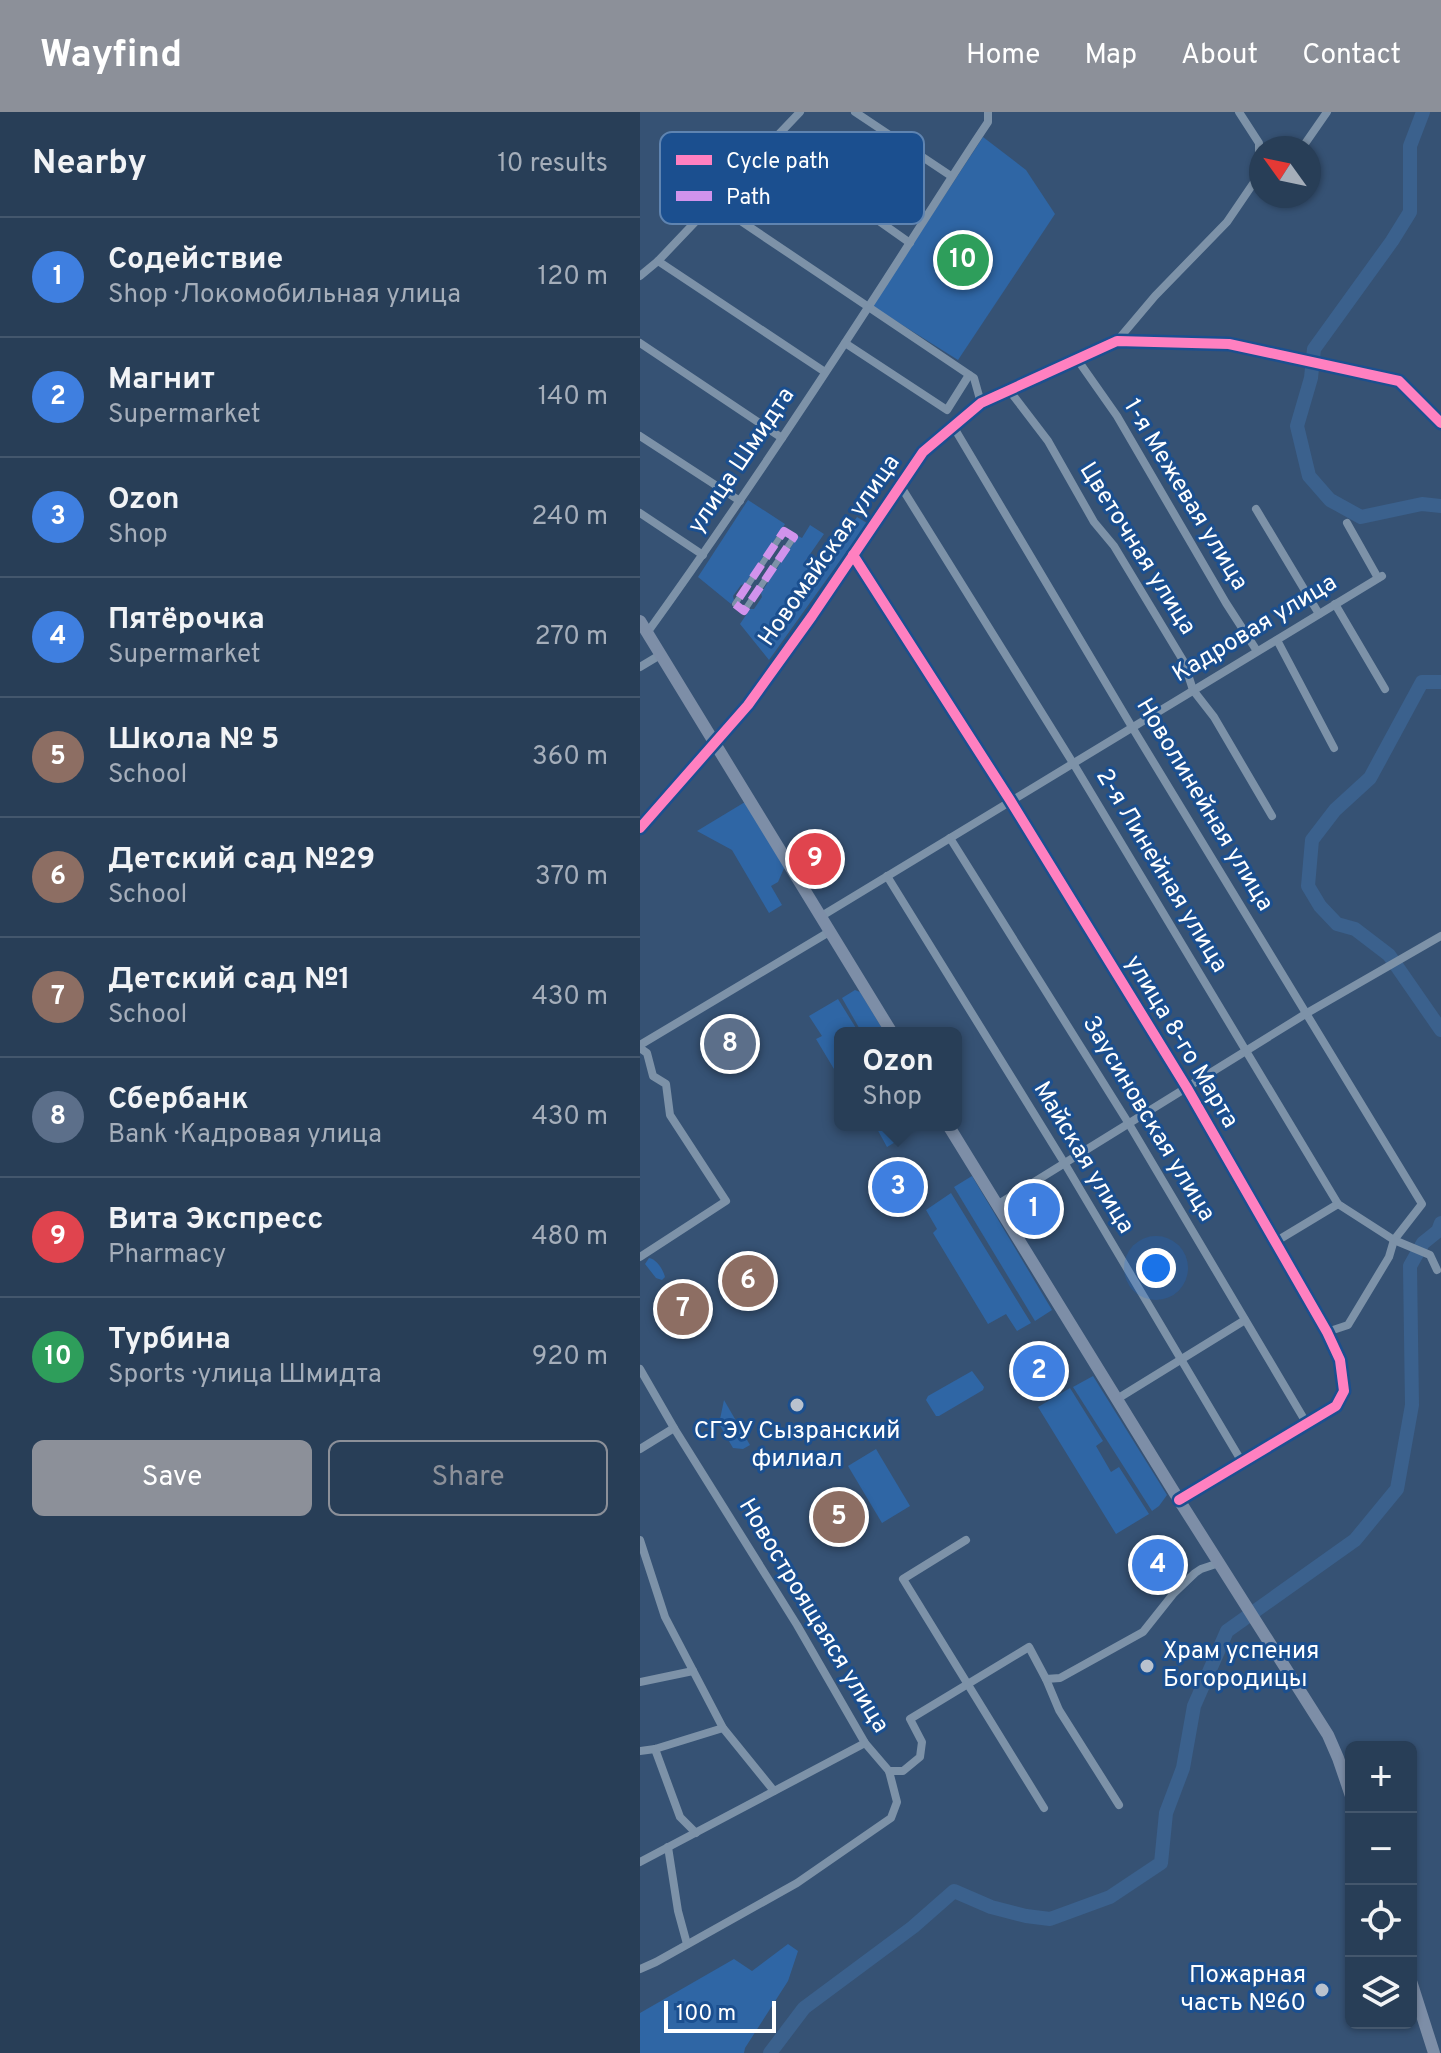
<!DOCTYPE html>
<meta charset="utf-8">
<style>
body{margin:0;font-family:Overpass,sans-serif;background:#30455d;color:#f1f3f6}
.controls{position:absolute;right:24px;bottom:24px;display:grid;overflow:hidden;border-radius:12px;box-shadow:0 2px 6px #0004}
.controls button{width:72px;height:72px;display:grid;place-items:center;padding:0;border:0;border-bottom:2px solid #44576d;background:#283e57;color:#f1f3f6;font:40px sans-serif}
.compass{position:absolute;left:609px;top:24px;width:72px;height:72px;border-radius:50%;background:#283e57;box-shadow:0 2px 6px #0004;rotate:303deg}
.scale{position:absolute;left:24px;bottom:20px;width:112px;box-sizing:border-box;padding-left:8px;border:4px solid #fff;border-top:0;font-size:22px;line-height:28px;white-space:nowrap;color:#fff;-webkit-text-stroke:6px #1b4f8f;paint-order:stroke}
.you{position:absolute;left:516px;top:1156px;width:28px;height:28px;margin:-20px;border:6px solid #fff;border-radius:50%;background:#1a73e8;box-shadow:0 0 0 12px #1a73e833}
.badge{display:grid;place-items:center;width:52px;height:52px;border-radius:50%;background:#8c9099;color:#fff;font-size:26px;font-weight:700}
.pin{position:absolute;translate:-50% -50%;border:4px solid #fff;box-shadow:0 2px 8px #0006}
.popup{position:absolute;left:194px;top:915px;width:128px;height:104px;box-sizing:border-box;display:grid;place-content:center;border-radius:12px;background:#283e57;filter:drop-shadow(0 2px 6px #0005);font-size:26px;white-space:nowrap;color:#a5aeba}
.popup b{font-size:30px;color:#f1f3f6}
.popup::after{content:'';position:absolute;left:50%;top:100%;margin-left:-16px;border:16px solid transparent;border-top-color:#283e57}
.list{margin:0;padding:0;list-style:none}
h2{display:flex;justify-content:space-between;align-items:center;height:104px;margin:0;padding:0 32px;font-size:34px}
h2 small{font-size:26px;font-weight:400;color:#a5aeba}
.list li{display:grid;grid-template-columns:52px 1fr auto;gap:24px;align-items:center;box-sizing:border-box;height:120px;padding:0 32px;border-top:2px solid #44576d}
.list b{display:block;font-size:30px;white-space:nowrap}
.list p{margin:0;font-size:26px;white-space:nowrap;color:#a5aeba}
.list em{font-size:26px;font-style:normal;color:#a5aeba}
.actions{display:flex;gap:16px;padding:24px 32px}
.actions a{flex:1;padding:18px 0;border:2px solid #8c9099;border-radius:12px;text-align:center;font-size:28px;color:#8c9099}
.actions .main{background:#8c9099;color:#fff}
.icon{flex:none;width:44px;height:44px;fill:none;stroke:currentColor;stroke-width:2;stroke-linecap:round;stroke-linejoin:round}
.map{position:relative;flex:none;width:801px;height:1941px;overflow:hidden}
header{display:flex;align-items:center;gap:48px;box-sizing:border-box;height:112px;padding:0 40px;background:#8c9099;color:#fff}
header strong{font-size:38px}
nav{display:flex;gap:44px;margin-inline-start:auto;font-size:28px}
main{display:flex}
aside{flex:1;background:#283e57}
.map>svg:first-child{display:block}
</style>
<header>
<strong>Wayfind</strong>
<nav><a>Home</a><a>Map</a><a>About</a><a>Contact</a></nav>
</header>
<main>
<aside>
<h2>Nearby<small>10 results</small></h2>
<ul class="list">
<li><span class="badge" style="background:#3f7fe0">1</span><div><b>Содействие</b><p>Shop · Локомобильная улица</p></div><em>120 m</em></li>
<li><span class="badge" style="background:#3f7fe0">2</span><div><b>Магнит</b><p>Supermarket</p></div><em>140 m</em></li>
<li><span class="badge" style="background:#3f7fe0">3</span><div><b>Ozon</b><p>Shop</p></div><em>240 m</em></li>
<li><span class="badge" style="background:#3f7fe0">4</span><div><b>Пятёрочка</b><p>Supermarket</p></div><em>270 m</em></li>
<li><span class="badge" style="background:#8d6e63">5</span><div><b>Школа № 5</b><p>School</p></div><em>360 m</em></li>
<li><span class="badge" style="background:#8d6e63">6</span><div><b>Детский сад №29</b><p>School</p></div><em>370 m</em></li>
<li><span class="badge" style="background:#8d6e63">7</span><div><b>Детский сад №1</b><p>School</p></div><em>430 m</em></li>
<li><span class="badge" style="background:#5c6f8a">8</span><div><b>Сбербанк</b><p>Bank · Кадровая улица</p></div><em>430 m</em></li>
<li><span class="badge" style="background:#e0444e">9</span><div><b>Вита Экспресс</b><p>Pharmacy</p></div><em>480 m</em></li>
<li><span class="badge" style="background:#2e9e5b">10</span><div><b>Турбина</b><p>Sports · улица Шмидта</p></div><em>920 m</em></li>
</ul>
<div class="actions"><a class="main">Save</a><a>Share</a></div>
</aside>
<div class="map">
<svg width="801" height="1941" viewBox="0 0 801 1941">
<rect width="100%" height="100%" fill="#365274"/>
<!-- green -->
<g fill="#2f66a5">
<polygon points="343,25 386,58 415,102 318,248 232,194"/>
<polygon points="108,388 145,412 105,472 101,473 93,484 94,488 91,492 58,465"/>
<polygon points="217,405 227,411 129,548 100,512 110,497 114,497 122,485 121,481 158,424 162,426 170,413 184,422 166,448 180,457"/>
<polygon points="105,690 145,754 138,770 131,774 142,793 129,801 92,738 57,719"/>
<polygon points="215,878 220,880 245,921 222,921 202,886"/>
<polygon points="198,887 219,921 200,921 200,967 176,927 182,924 169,904"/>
<polygon points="227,1013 275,1013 277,1017 247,1035 236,1015 230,1018"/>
<polygon points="332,1064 412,1198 395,1209 314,1075"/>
<polygon points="311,1081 391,1211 377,1219 366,1202 348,1212 293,1121 297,1117 286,1098"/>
<path d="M9,1146C16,1147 23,1157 25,1165L22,1168L16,1166L5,1152Z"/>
<polygon points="332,1259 344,1275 343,1278 299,1304 296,1304 286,1288 288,1284"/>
<polygon points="453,1264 527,1383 519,1394 512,1399 433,1275"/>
<polygon points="430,1276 463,1329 456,1334 471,1360 479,1355 509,1402 476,1422 398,1295"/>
<polygon points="84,1288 110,1333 103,1337 93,1336 79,1312"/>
<polygon points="236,1337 270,1394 242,1411 208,1354"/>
<polygon points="148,1832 158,1839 148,1869 105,1936 104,1941 0,1941 0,1901 94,1847 112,1859"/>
</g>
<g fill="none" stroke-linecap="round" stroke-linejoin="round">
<!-- river -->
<g stroke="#3b618d" stroke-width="14">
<polyline points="783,0 770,34 770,100 752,129 674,237 671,266 657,314 669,364 690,388 721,405 782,392 801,394"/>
<polyline points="801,570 782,570 730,666 695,698 672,728 668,774 680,794 697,812 715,817 749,843 801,918"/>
<polyline points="130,1941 164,1896 273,1815 314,1779 351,1795 386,1804 410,1807 470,1785 521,1751 526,1701 543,1656 554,1594 587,1519 715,1428 757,1377 772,1293 770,1154 783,1131 798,1119 801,1111"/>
</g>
<!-- pedestrian -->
<polygon stroke="#7d92a8" stroke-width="6" points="144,419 154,425 104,499 95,492"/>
<!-- minor -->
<g stroke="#7d92a8" stroke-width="8">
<polyline points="215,0 311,64"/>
<polyline points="126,35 195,78 270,131"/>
<polyline points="662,36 687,0"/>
<polyline points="74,91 334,266 341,291"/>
<polyline points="18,149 185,260"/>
<polyline points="0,164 18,149 160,0"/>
<polyline points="477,229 515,184 587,110 619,63 619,31 599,0"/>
<polyline points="0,231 142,326"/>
<polyline points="205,231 307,298 329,263"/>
<polyline points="437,247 477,304 586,491 617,539"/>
<polyline points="369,278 408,329 454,410 474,434 544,550 553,578 574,605 632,704"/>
<polyline points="313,314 492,615 782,1092 754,1128 749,1145 708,1213 687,1220"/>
<polyline points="0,324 100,389"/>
<polyline points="260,373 433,651 698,1092 754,1128 790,1143 797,1158"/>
<polyline points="616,397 679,502"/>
<polyline points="0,401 63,443"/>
<polyline points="707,411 738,466"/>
<polyline points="213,443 370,688 547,976 687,1220 700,1248 704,1279 696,1294 539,1388"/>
<polyline points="695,492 745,577"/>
<path d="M7,521C84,414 157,305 229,194C269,133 307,71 348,10V0"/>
<polyline points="637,528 694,636"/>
<polyline points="0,555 20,543"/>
<polyline points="0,716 108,593 172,504 283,340 341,291 477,229 589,232 759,269 801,311"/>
<polyline points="310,726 489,1012 667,1312"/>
<polyline points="247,764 425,1052 602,1350"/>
<polyline points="180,805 742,464"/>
<polyline points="0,933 189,820"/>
<polyline points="0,936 7,941 13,964 26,972 30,1003 86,1089 0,1145"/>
<polyline points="357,1093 667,901 801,824"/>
<polyline points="635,1130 698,1092"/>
<polyline points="0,1257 34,1316 157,1513 225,1631 249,1659 257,1690 251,1706 157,1771 16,1850 0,1857"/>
<polyline points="477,1287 605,1208"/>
<polyline points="0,1337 34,1316"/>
<polyline points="0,1428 25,1505 83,1616 134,1679"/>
<polyline points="326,1428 263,1467 404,1696"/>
<polyline points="406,1567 419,1598 479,1693"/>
<polyline points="0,1570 53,1559"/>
<polyline points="15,1637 40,1705 56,1721"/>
<polyline points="0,1639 15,1637 83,1616"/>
<polyline points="249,1659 263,1659 280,1645 282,1630 270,1607 389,1535 406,1567 420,1566 503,1520 534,1481 555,1461 561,1457 579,1451"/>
<polyline points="28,1735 38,1799 47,1832"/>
<polyline points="0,1750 225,1631"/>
</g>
<!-- primary -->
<g stroke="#7d8ea7" stroke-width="12">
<polyline points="0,509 252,921"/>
<polyline points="308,1013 539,1388 688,1623 698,1646 711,1684"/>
<polyline points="771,1869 794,1941"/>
</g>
<!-- quiet -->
<polygon stroke="#d193ec" stroke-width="8" stroke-dasharray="16 8" stroke-linecap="butt" points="144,419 154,425 104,499 95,492"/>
<!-- cycleway casing -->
<g stroke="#1b4f8f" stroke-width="15">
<g id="cycleway">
<polyline points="213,443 370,688 547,976 687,1220 700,1248 704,1279 696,1294 539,1388"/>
<polyline points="0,716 108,593 172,504 283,340 341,291 477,229 589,232 759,269 801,311"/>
</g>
</g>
<!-- cycleway -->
<use href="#cycleway" stroke="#ff80c0" stroke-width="10"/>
</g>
<!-- markers -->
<g fill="#b9c2ce" stroke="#1b4f8f" stroke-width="3">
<circle cx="157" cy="1293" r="8"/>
<circle cx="507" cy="1554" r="8"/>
<circle cx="682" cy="1878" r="8"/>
</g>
<g text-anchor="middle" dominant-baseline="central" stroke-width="6" stroke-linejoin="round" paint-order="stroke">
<!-- street labels -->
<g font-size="24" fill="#fff" stroke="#1b4f8f">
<text transform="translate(102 349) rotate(-56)">улица Шмидта</text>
<text transform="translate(545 383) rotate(59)">1-я Межевая улица</text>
<text transform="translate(497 437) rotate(58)">Цветочная улица</text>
<text transform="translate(190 439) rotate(-55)">Новомайская улица</text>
<text transform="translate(615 517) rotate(-31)">Кадровая улица</text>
<text transform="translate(564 693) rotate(59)">Новолинейная улица</text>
<text transform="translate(521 759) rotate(59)">2-я Линейная улица</text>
<text transform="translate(541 930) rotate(59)">улица 8-го Марта</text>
<text transform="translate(508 1007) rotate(59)">Заусиновская улица</text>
<text transform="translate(443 1046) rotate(59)">Майская улица</text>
<text transform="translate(173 1504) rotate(59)">Новостроящаяся улица</text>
</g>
<!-- poi labels -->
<g font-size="24" fill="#fff" stroke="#1b4f8f">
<text x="157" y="1320">СГЭУ Сызранский<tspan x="157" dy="28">филиал</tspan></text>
<text x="523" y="1540" text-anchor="start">Храм успения<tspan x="523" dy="28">Богородицы</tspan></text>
<text x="666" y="1864" text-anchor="end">Пожарная<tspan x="666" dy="28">часть №60</tspan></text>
</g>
</g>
<!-- legend -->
<rect x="20" y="20" width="264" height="92" rx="12" fill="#1b4f8f" stroke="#5f84b1" stroke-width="2"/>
<rect x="36" y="43" width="36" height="10" fill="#ff80c0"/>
<rect x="36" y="79" width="36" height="10" fill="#d193ec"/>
<g font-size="22" fill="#fff">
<text x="86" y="56">Cycle path</text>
<text x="86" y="92">Path</text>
</g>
</svg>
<div class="controls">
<button>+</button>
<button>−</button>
<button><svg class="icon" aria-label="locate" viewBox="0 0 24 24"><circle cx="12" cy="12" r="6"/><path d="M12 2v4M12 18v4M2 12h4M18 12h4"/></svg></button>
<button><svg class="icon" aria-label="layers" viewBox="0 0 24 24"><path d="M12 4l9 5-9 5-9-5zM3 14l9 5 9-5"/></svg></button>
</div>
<svg class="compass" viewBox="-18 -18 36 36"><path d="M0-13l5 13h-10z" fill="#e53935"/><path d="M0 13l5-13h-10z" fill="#a5aeba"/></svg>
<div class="scale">100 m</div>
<div class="you"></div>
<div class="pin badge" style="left:394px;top:1097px;background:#3f7fe0">1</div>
<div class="pin badge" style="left:399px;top:1259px;background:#3f7fe0">2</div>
<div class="pin badge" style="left:258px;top:1075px;background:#3f7fe0">3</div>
<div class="popup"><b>Ozon</b>Shop</div>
<div class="pin badge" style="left:518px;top:1453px;background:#3f7fe0">4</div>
<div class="pin badge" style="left:199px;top:1405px;background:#8d6e63">5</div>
<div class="pin badge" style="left:108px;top:1169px;background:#8d6e63">6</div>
<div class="pin badge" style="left:43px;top:1197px;background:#8d6e63">7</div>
<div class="pin badge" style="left:90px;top:932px;background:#5c6f8a">8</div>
<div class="pin badge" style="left:175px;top:747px;background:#e0444e">9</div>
<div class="pin badge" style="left:323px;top:148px;background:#2e9e5b">10</div>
</div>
</main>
